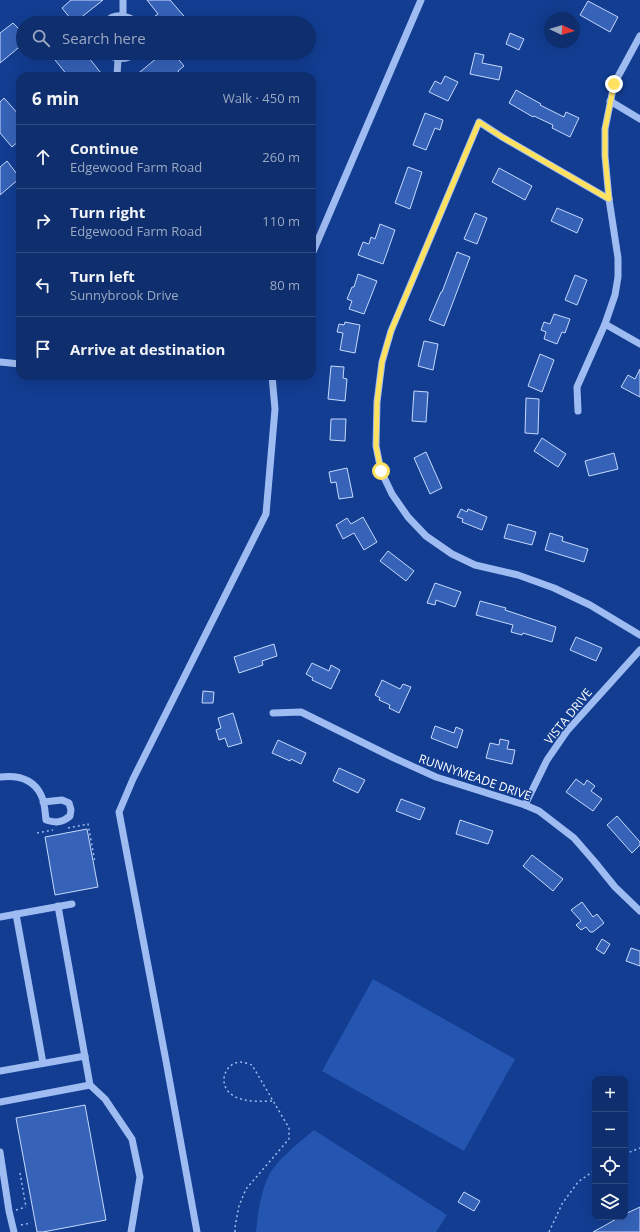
<!DOCTYPE html>
<meta charset="utf-8">
<style>
body{margin:0;font-family:"Open Sans",sans-serif;background:#173672;color:#f1f3f6}
.controls{position:absolute;right:12px;bottom:12px;display:grid;overflow:hidden;border-radius:8px;box-shadow:0 4px 16px #0002}
.controls button{width:36px;height:36px;display:grid;place-items:center;padding:0;border:0;border-bottom:1px solid #2e4a80;background:#0e2e6d;color:#f1f3f6;font:20px sans-serif}
.compass{position:absolute;left:544px;top:12px;width:36px;height:36px;border-radius:50%;background:#0e2e6d;box-shadow:0 4px 16px #0002;rotate:94deg}
.stop{position:absolute;width:12px;height:12px;margin:-9px;border:3px solid #ffe160;border-radius:50%;background:#fff}
.stop.end{background:#ffe160;border-color:#fff;box-shadow:0 1px 4px #0008}
.list{margin:0;padding:0;list-style:none}
h2{display:flex;justify-content:space-between;align-items:center;height:52px;margin:0;padding:0 16px;font-size:17px}
h2 small{font-size:13px;font-weight:400;color:#9ba8c2}
.list li{display:grid;grid-template-columns:26px 1fr auto;gap:12px;align-items:center;box-sizing:border-box;height:64px;padding:0 16px;border-top:1px solid #2e4a80}
.list b{display:block;font-size:15px;white-space:nowrap}
.list p{margin:0;font-size:13px;white-space:nowrap;color:#9ba8c2}
.list em{font-size:13px;font-style:normal;color:#9ba8c2}
.icon{flex:none;width:22px;height:22px;fill:none;stroke:currentColor;stroke-width:2;stroke-linecap:round;stroke-linejoin:round}
.map{position:relative;flex:none;width:640px;height:1232px;overflow:hidden}
.search{position:absolute;background:#0e2e6d;box-shadow:0 4px 16px #0002;left:16px;top:16px;width:300px;height:44px;display:flex;align-items:center;gap:10px;box-sizing:border-box;padding:0 14px;border-radius:22px;color:#9ba8c2;font-size:15px}
.panel{position:absolute;background:#0e2e6d;box-shadow:0 4px 16px #0002;left:16px;top:72px;width:300px;height:308px;border-radius:12px}
.map>svg:first-child{display:block}
</style>
<div class="map">
<svg width="640" height="1232" viewBox="0 0 640 1232">
<rect width="100%" height="100%" fill="#123d91"/>
<!-- green -->
<g fill="#2455b0">
<polygon points="373,979 515,1059 464,1151 322,1071"/>
<path d="M314,1130L447,1215L436,1232H256C258,1213 260,1195 268,1177C276,1160 300,1142 314,1130Z"/>
</g>
<!-- building -->
<g fill="#3663b8" stroke="#c6d9fd">
<polygon points="71,0 103,0 74,23 62,8"/>
<polygon points="147,0 170,0 190,23 160,23 155,16 158,14"/>
<polygon points="588,1 618,17 610,32 580,15"/>
<polygon points="13,23 23,33 23,44 0,63 0,33"/>
<polygon points="510,33 524,39 519,50 506,44"/>
<polygon points="64,53 85,53 101,73 97,76 68,76 55,60"/>
<polygon points="163,53 166,53 170,58 175,55 184,66 178,71 181,76 135,76"/>
<polygon points="475,53 484,55 482,63 502,67 499,80 470,74"/>
<polygon points="445,76 458,82 448,101 429,92 435,81 441,84"/>
<polygon points="516,90 541,104 540,105 564,117 566,112 579,118 570,137 552,128 553,125 534,116 533,117 509,103"/>
<polygon points="4,98 20,116 20,140 12,147 0,133 0,102"/>
<polygon points="425,113 443,120 440,130 435,128 426,150 413,145"/>
<polygon points="7,161 20,178 0,195 0,167"/>
<polygon points="408,167 422,172 410,209 395,203"/>
<polygon points="499,168 532,186 525,200 492,182"/>
<polygon points="557,208 583,219 577,233 551,221"/>
<polygon points="475,213 487,218 477,244 464,239"/>
<polygon points="380,224 395,230 383,264 358,255 363,242 369,244 371,237 375,239"/>
<polygon points="457,252 470,257 444,326 429,320 441,292 442,292"/>
<polygon points="358,274 377,281 364,314 349,309 352,301 347,299 352,287 354,287"/>
<polygon points="575,275 587,280 577,305 565,300"/>
<polygon points="554,314 570,319 565,333 562,332 557,344 544,339 546,332 541,330 544,322 550,324"/>
<polygon points="345,322 360,325 355,353 340,350 343,333 337,332 339,324 344,325"/>
<polygon points="424,341 438,344 433,370 418,366"/>
<polygon points="540,354 554,360 542,392 528,386"/>
<polygon points="331,366 344,367 343,378 347,379 345,401 328,399"/>
<polygon points="640,369 640,397 621,387 628,375 635,379"/>
<polygon points="414,391 428,392 426,422 412,421"/>
<polygon points="526,398 539,399 538,434 525,433"/>
<polygon points="331,419 346,419 345,441 330,440"/>
<polygon points="542,438 566,454 558,467 534,451"/>
<polygon points="426,452 442,488 430,494 414,458"/>
<polygon points="614,453 618,469 589,476 585,461"/>
<polygon points="347,468 353,497 339,499 336,482 331,483 329,472"/>
<polygon points="461,509 467,512 468,509 487,517 482,530 462,522 463,519 457,517"/>
<polygon points="363,517 377,542 364,550 354,533 343,539 336,525 347,518 351,524"/>
<polygon points="508,524 536,532 532,545 504,538"/>
<polygon points="550,533 563,537 562,541 588,549 584,562 545,550"/>
<polygon points="388,551 414,571 406,581 380,561"/>
<polygon points="435,583 461,592 455,607 436,600 435,605 427,603"/>
<polygon points="480,601 506,608 505,610 556,627 552,642 523,633 522,635 511,632 513,625 476,615"/>
<polygon points="576,637 602,648 596,661 570,650"/>
<polygon points="274,644 277,656 262,661 263,665 239,673 234,657"/>
<polygon points="312,663 329,671 331,665 340,670 331,689 312,680 313,678 306,674"/>
<polygon points="382,680 400,689 403,684 411,687 399,713 389,708 390,705 379,700 380,698 375,695"/>
<polygon points="203,691 214,692 213,703 202,703"/>
<polygon points="233,713 242,743 228,747 225,738 219,740 216,730 221,728 218,718"/>
<polygon points="435,726 454,733 456,727 463,730 457,748 431,738"/>
<polygon points="500,739 509,741 507,749 515,750 512,764 486,758 490,743 499,745"/>
<polygon points="278,740 306,753 301,764 291,759 290,761 272,753"/>
<polygon points="339,768 365,780 358,793 333,781"/>
<polygon points="576,779 584,785 587,780 595,786 591,791 602,799 593,811 566,792"/>
<polygon points="401,799 425,808 420,820 396,811"/>
<polygon points="617,816 640,842 640,845 632,853 607,825"/>
<polygon points="460,820 493,831 488,844 456,834"/>
<polygon points="87,829 98,887 55,895 45,837"/>
<polygon points="532,855 563,879 553,891 523,866"/>
<polygon points="582,902 593,917 597,914 604,923 593,932 590,932 586,927 581,930 576,925 581,921 571,910"/>
<polygon points="602,939 610,944 604,954 596,949"/>
<polygon points="631,948 640,951 640,966 626,961"/>
<polygon points="85,1105 106,1220 43,1232 37,1232 16,1118"/>
<polygon points="464,1192 480,1201 474,1211 458,1202"/>
<polygon points="640,1207 640,1232 593,1232 620,1217 625,1217 625,1214"/>
</g>
<g fill="none" stroke-linecap="round" stroke-linejoin="round">
<!-- path -->
<g stroke="#9fbcf2" stroke-width="1.5" stroke-dasharray="2 3" stroke-linecap="butt">
<polyline points="68,828 88,824 95,862"/>
<polyline points="37,833 53,830"/>
<polyline points="625,1154 640,1148"/>
<polyline points="20,1173 26,1207"/>
<polyline points="16,1210 26,1207"/>
<polyline points="21,1225 31,1223"/>
<path d="M235,1232V1227L239,1206L246,1189L289,1139V1128L252,1065C249,1064 244,1062 240,1062C222,1064 218,1088 234,1096C245,1103 262,1101 274,1101"/>
<polyline points="549,1232 562,1204 578,1182 595,1170"/>
</g>
<!-- minor -->
<g stroke="#9fbcf2" stroke-width="7">
<polyline points="123,0 123,15"/>
<path d="M105,23C114,12 128,15 138,23"/>
<path d="M107,53C116,61 127,60 135,53"/>
<polyline points="117,76 118,59"/>
<polyline points="610,101 640,119"/>
<polyline points="609,199 502,137 479,122 391,331 382,362 377,402 376,446 381,471 392,494 408,517 426,536 452,554 475,565 518,575 554,588 590,605 640,635"/>
<polyline points="312,254 421,0"/>
<polyline points="605,324 640,344"/>
<polyline points="0,362 20,364"/>
<polyline points="578,411 577,387 605,324 615,295 618,277 618,258 609,199 605,156 605,129 614,84 640,36"/>
<polyline points="273,713 301,712 394,758 436,777 525,805 539,811 574,838 594,861 615,887 640,911"/>
<path d="M0,777C17,775 33,778 41,795C45,802 45,812 46,820C55,823 62,823 70,816L71,810L69,803L62,800L43,802"/>
<polyline points="525,805 547,760 567,731 640,650"/>
<polyline points="58,906 90,1085 105,1099 132,1139 140,1177 131,1232"/>
<polyline points="16,914 43,1063"/>
<polyline points="0,917 72,904"/>
<polyline points="0,1071 85,1056"/>
<polyline points="0,1102 90,1085"/>
<polyline points="0,1152 9,1211 14,1232"/>
<polyline points="197,1232 166,1061 119,812 133,779 266,514 275,409 272,376"/>
</g>
</g>
<g fill="none" stroke-linecap="round" stroke-linejoin="round">
<!-- route -->
<polyline stroke="#ffe160" stroke-width="5" points="381,471 376,446 377,402 382,362 391,331 479,122 502,137 609,199 605,156 605,129 614,84"/>
</g>
<g text-anchor="middle" dominant-baseline="central" stroke-width="3" stroke-linejoin="round" paint-order="stroke">
<!-- street labels -->
<g font-size="12" fill="#fff" stroke="#123d91">
<text transform="translate(568 716) rotate(-51)">VISTA DRIVE</text>
<text transform="translate(475 777) rotate(19)">RUNNYMEADE DRIVE</text>
</g>
</g>
</svg>
<div class="controls">
<button>+</button>
<button>−</button>
<button><svg class="icon" aria-label="locate" viewBox="0 0 24 24"><circle cx="12" cy="12" r="6"/><path d="M12 2v4M12 18v4M2 12h4M18 12h4"/></svg></button>
<button><svg class="icon" aria-label="layers" viewBox="0 0 24 24"><path d="M12 4l9 5-9 5-9-5zM3 14l9 5 9-5"/></svg></button>
</div>
<svg class="compass" viewBox="-18 -18 36 36"><path d="M0-13l5 13h-10z" fill="#e53935"/><path d="M0 13l5-13h-10z" fill="#9ba8c2"/></svg>
<div class="stop" style="left:381px;top:471px"></div>
<div class="stop end" style="left:614px;top:84px"></div>
<div class="search"><svg class="icon" aria-label="search" viewBox="0 0 24 24"><circle cx="10" cy="10" r="6"/><path d="M15 15l6 6"/></svg>Search here</div>
<section class="panel">
<h2>6 min<small>Walk · 450 m</small></h2>
<ul class="list">
<li><svg class="icon" aria-label="ahead" viewBox="0 0 24 24"><path d="M12 20V5M6 11l6-6 6 6"/></svg><div><b>Continue</b><p>Edgewood Farm Road</p></div><em>260 m</em></li>
<li><svg class="icon" aria-label="right" viewBox="0 0 24 24"><path d="M7 20v-9h11M14 6l5 5-5 5"/></svg><div><b>Turn right</b><p>Edgewood Farm Road</p></div><em>110 m</em></li>
<li><svg class="icon" aria-label="left" viewBox="0 0 24 24"><path d="M17 20v-9H6M10 6l-5 5 5 5"/></svg><div><b>Turn left</b><p>Sunnybrook Drive</p></div><em>80 m</em></li>
<li><svg class="icon" aria-label="arrive" viewBox="0 0 24 24"><path d="M6 21V4h12l-3 4 3 4H6"/></svg><div><b>Arrive at destination</b></div></li>
</ul>
</section>
</div>
